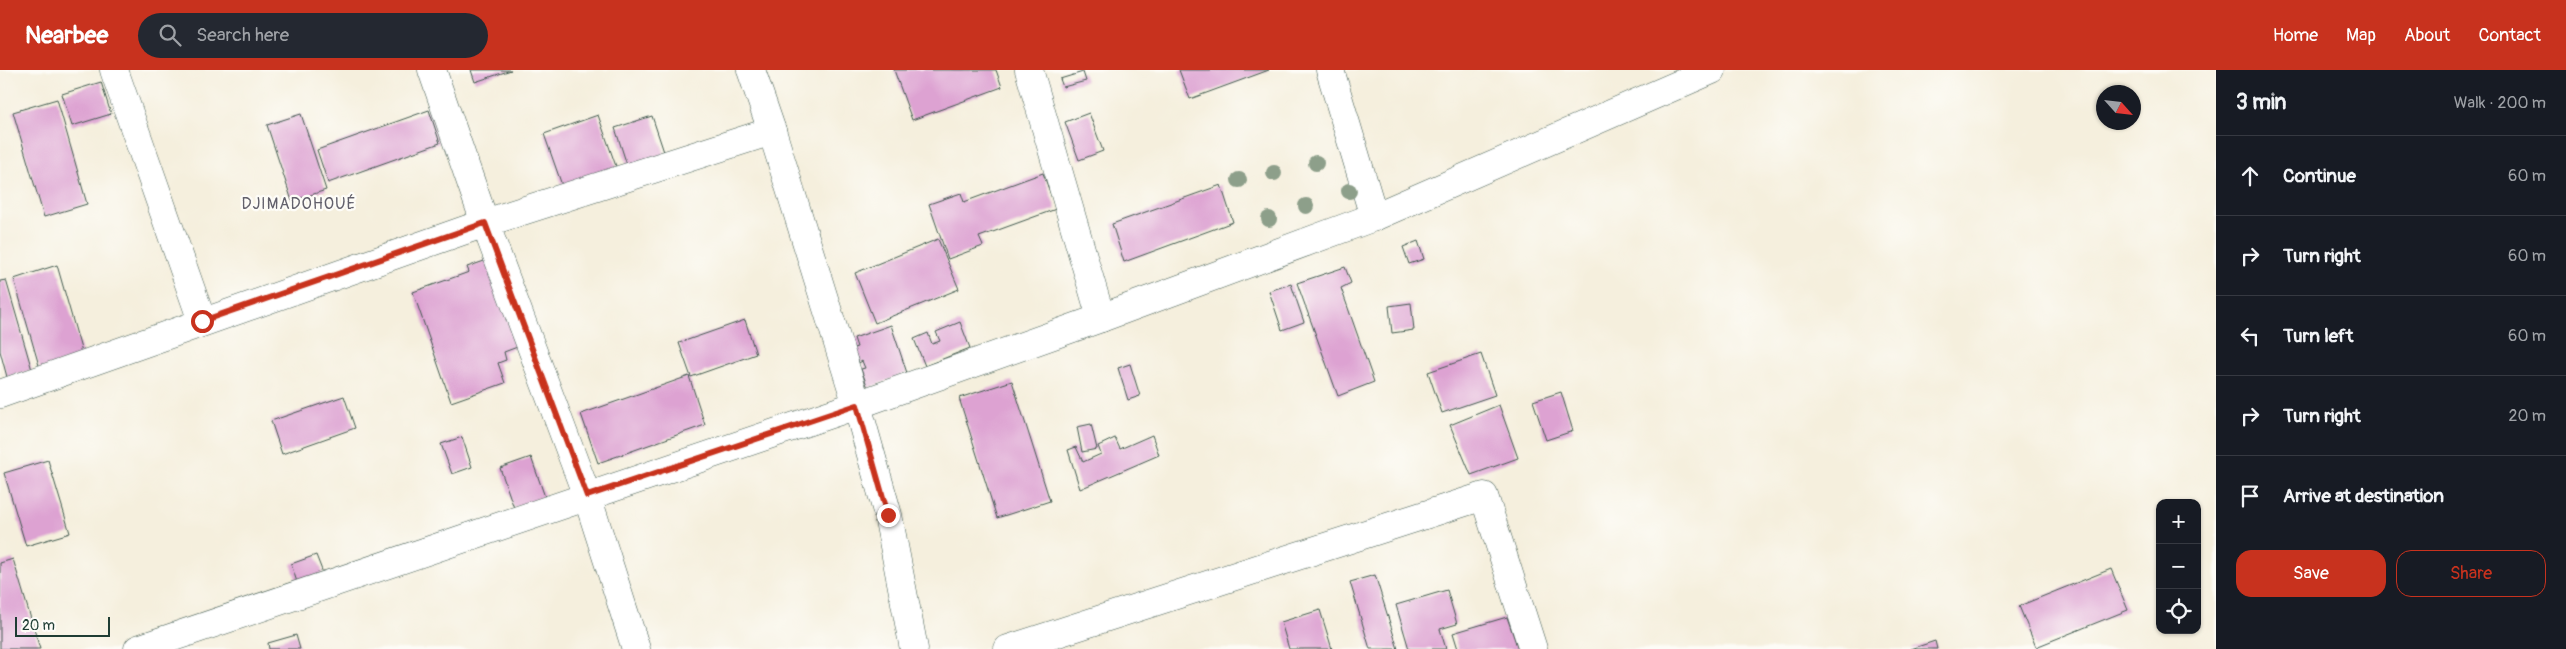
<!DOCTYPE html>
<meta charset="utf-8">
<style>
body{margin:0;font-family:Pangolin,sans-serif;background:#242831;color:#f1f3f6}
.controls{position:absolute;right:15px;bottom:15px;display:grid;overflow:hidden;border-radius:10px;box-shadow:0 1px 4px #0004}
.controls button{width:45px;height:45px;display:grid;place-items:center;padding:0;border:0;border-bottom:1px solid #363941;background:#171b24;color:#f1f3f6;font:25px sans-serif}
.compass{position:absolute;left:2096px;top:15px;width:45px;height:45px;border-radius:50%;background:#171b24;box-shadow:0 1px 4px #0004;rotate:117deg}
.scale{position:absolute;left:15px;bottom:12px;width:95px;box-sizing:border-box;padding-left:5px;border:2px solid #1f3d34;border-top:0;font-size:14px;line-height:18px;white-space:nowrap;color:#1f3d34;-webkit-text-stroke:4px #fdfcf7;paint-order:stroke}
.stop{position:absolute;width:15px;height:15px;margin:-11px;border:4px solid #c8321e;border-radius:50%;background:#fff}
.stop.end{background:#c8321e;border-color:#fff;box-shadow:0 1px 5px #0008}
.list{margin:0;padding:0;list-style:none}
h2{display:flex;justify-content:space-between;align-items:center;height:65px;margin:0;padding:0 20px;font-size:21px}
h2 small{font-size:16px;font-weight:400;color:#9ea1a6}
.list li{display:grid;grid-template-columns:32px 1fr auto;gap:15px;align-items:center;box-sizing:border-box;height:80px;padding:0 20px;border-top:1px solid #363941}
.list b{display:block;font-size:19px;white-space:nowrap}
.list em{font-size:16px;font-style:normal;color:#9ea1a6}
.actions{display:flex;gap:10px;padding:15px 20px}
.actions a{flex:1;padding:11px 0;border:1px solid #c8321e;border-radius:15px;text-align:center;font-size:18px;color:#c8321e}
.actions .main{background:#c8321e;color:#fff}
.icon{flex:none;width:28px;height:28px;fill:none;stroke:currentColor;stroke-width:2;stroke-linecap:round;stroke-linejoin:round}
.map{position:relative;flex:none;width:2216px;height:579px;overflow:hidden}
header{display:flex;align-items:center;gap:30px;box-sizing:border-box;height:70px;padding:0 25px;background:#c8321e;color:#fff}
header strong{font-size:24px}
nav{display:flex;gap:28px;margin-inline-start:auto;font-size:18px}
.search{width:350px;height:45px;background:#242831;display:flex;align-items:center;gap:12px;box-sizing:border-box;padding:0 18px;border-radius:28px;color:#9ea1a6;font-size:19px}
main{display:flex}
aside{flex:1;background:#171b24}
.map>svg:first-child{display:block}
</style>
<header>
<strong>Nearbee</strong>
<div class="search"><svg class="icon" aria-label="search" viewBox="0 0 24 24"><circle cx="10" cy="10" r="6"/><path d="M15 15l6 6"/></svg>Search here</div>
<nav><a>Home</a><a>Map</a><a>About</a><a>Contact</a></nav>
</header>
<main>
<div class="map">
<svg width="2216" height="579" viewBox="0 0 2216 579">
<rect width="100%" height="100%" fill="#fdfcf7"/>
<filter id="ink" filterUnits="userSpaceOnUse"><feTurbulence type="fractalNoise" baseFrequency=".02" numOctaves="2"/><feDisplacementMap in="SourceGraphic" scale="10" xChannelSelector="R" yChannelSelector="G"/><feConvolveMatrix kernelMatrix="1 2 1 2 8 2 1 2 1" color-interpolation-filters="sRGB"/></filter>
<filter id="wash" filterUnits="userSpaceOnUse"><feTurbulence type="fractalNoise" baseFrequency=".0096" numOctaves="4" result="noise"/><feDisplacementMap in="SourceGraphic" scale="20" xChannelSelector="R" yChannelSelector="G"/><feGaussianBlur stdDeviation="1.12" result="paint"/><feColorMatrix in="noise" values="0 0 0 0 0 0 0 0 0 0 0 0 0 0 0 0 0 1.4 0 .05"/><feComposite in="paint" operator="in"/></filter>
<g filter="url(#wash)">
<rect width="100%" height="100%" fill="#f5efdd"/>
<g id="blocks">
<!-- building -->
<g fill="#dda2d2">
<polygon points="471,0 511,0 475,12"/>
<polygon points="894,0 996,0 1002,17 912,50"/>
<polygon points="1179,0 1269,0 1190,29"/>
<polygon points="1083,2 1086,11 1063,17 1060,9"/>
<polygon points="101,12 111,44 72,56 62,24"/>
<polygon points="57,29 87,134 44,147 13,42"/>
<polygon points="429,40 440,73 328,113 317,80"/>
<polygon points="1089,43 1103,81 1079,90 1065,52"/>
<polygon points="301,44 326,120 292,131 267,55"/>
<polygon points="598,45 618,102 564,121 544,64"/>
<polygon points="652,46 665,85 628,98 615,58"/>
<polygon points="1043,103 1056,139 979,167 983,176 948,189 929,134 961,123 964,132"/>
<polygon points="1221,115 1233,152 1124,192 1112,154"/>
<polygon points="938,169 959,219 875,253 855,203"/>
<polygon points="1418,171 1424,189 1409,194 1403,177"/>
<polygon points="490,189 520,276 504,282 506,290 498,293 505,313 451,332 413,222 469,202 467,197"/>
<polygon points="57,195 83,286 40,299 14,209"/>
<polygon points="1345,197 1351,213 1341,218 1374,312 1338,326 1297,213"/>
<polygon points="6,210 32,300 7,307 0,281 0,211"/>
<polygon points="1291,214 1304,252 1282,260 1269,221"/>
<polygon points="1411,233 1414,260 1392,263 1389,236"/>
<polygon points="745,250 756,284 691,307 679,273"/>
<polygon points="960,252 970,278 925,296 914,269 928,263 932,274 940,271 936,262"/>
<polygon points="891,255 907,303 868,318 861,299 865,298 862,291 859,293 853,278 857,277 854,268"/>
<polygon points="1481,284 1495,325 1442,343 1428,302"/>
<polygon points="1130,294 1140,326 1128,330 1118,298"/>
<polygon points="689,306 705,355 598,393 581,344"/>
<polygon points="1012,311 1050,431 997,448 959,328"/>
<polygon points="1561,322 1573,361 1546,370 1533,331"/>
<polygon points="344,326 355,358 282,384 271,351"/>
<polygon points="1499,335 1518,388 1471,405 1450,355"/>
<polygon points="1091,354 1097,379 1082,382 1077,357"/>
<polygon points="1152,365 1159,385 1080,419 1068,380 1076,377 1083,392 1101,384 1098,376 1115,368 1120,379"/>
<polygon points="462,367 472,397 452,404 441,374"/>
<polygon points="531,387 545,427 514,438 500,398"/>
<polygon points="48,390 70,463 26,476 4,403"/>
<polygon points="316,485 323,503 297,512 291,494"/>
<polygon points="13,489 40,579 0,579 0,493"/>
<polygon points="2111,499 2128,540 2036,577 2019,536"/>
<polygon points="1375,505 1398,579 1370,579 1350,512"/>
<polygon points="1447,520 1457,554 1440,559 1446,579 1409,579 1396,535"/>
<polygon points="1320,540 1332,579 1289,579 1281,552"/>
<polygon points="1507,547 1518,579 1458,579 1453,563"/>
<polygon points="296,565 300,579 269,579 268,573"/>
<polygon points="1935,571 1937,579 1911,579"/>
</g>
</g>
</g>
<g filter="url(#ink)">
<use href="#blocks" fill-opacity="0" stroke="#3f584d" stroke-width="1"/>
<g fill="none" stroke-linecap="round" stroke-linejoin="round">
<!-- minor casing -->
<g stroke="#3f584d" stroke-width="29">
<g id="minor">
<polyline points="114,0 202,251"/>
<polyline points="432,0 485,153 587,426 636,579"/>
<polyline points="751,0 772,61 857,335 888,445 914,579"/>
<polyline points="1029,0 1101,248"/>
<polyline points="1330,0 1374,147"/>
<polyline points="0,324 485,153 772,61"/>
<polyline points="138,579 857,335 1101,248 1374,147 1712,0"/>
<polyline points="1008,579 1484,426 1533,579"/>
</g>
</g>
<!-- minor -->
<use href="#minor" stroke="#fff" stroke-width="28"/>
</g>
<!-- trees -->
<g fill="#8d9f8a">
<circle cx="1316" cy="93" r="8"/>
<circle cx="1274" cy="103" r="8"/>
<circle cx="1239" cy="110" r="8"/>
<circle cx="1349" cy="121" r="8"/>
<circle cx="1306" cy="136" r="8"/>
<circle cx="1269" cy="149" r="8"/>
</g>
</g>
<g fill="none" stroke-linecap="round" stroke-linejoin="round" filter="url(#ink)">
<!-- route -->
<polyline stroke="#c8321e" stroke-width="6" points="202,251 485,153 587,426 857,335 888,445"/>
</g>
<g text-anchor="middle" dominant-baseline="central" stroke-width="4.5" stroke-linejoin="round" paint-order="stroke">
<!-- quarter labels -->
<g font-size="16" letter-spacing="1" fill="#62606b" stroke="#fdfcf7">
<text x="299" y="134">DJIMADOHOUÉ</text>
</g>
</g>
</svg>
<div class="controls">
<button>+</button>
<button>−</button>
<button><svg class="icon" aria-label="locate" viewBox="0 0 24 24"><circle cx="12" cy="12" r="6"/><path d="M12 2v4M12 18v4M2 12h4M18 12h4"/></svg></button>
</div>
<svg class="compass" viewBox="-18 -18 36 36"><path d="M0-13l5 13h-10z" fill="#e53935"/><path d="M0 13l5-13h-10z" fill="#9ea1a6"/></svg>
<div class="scale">20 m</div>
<div class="stop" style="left:202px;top:251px"></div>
<div class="stop end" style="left:888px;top:445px"></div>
</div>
<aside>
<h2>3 min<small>Walk · 200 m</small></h2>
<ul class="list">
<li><svg class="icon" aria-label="ahead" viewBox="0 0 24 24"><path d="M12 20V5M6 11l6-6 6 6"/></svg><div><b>Continue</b></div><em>60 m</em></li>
<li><svg class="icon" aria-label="right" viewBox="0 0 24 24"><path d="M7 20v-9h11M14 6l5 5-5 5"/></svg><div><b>Turn right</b></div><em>60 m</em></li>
<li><svg class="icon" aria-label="left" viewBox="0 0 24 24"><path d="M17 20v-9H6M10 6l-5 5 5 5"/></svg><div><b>Turn left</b></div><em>60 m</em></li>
<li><svg class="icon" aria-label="right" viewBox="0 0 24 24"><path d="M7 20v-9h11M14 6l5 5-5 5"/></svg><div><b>Turn right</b></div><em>20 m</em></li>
<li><svg class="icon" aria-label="arrive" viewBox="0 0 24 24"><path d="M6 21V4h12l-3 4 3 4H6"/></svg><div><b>Arrive at destination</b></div></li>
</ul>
<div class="actions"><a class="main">Save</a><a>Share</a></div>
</aside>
</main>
